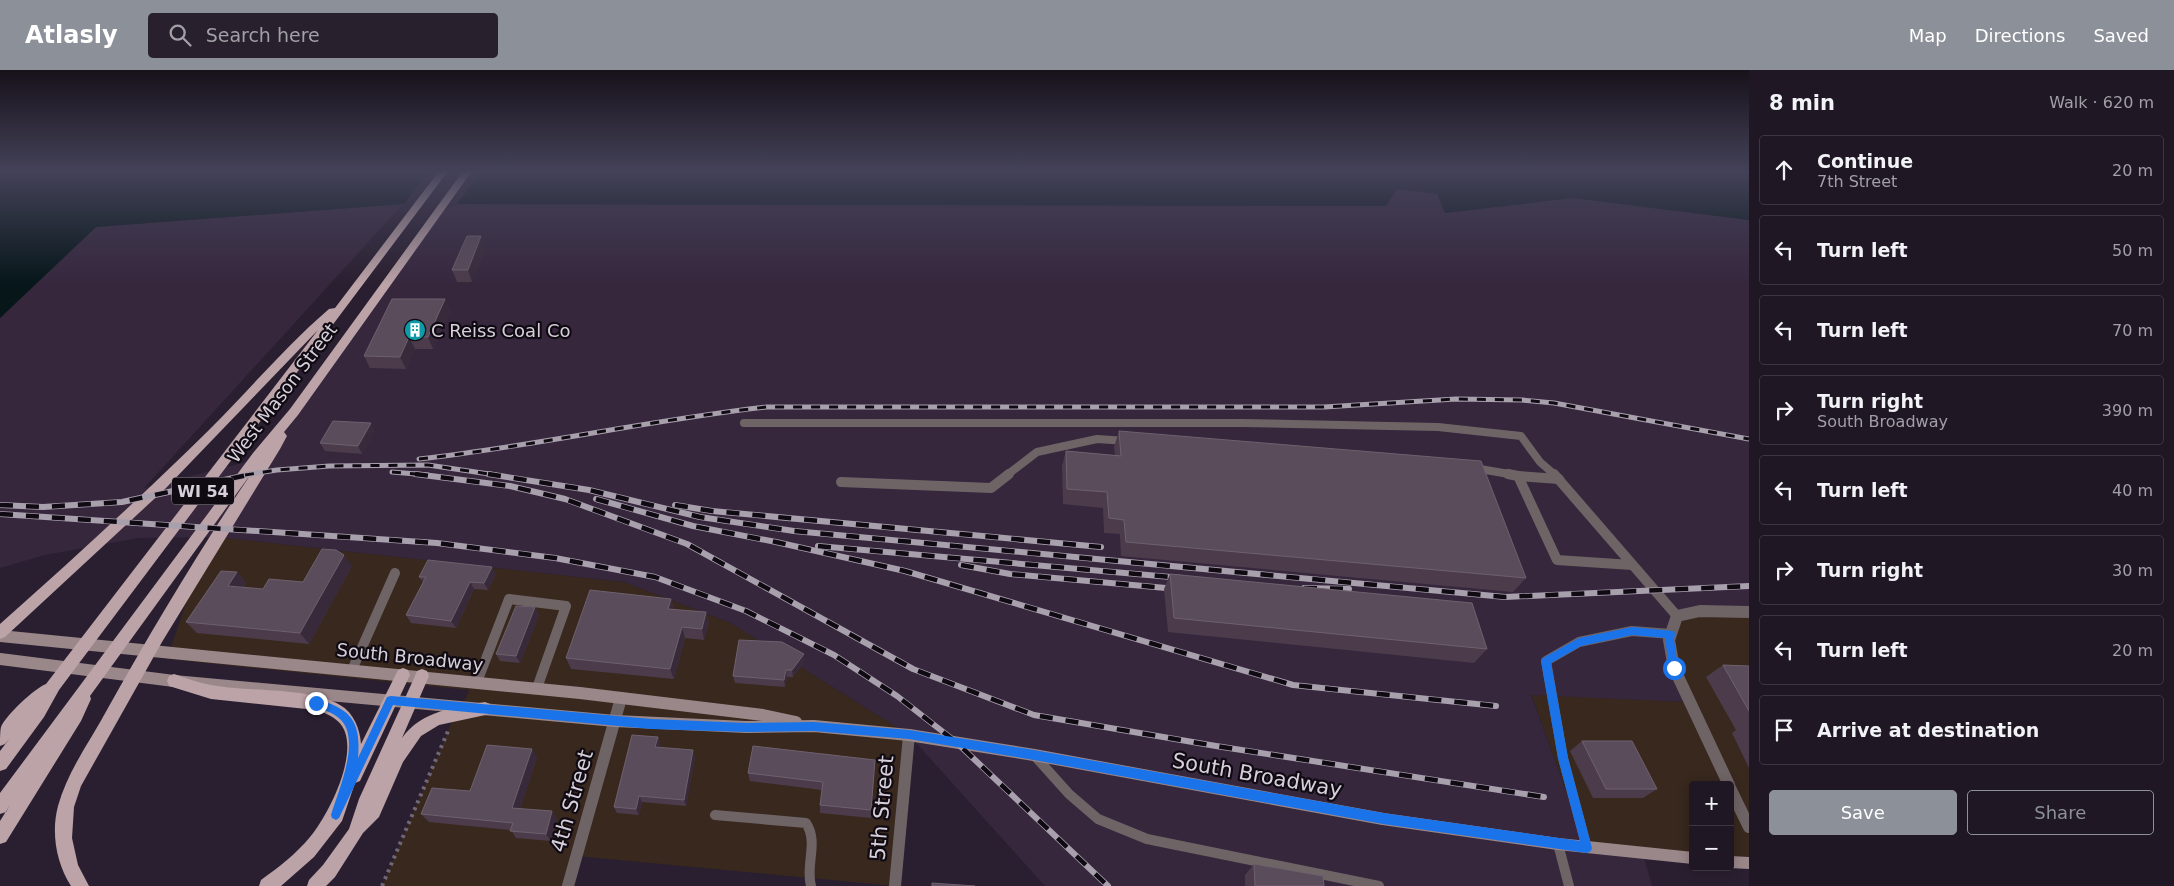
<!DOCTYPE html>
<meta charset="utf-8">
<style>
body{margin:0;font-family:"DejaVu Sans",sans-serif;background:#28202c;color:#f1f3f6}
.controls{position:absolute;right:15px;bottom:15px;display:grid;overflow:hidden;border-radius:5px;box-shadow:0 2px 12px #0003}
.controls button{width:45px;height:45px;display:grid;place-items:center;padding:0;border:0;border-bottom:1px solid #3d3641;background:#201724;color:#f1f3f6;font:25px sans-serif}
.stop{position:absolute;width:15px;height:15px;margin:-11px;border:4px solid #1a73e8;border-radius:50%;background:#fff}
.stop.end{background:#1a73e8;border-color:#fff;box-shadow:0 1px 5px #0008}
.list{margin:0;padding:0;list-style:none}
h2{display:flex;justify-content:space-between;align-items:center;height:65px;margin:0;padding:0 20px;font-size:21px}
h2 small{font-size:16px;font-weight:400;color:#a29fa6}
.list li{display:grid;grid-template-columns:32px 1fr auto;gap:15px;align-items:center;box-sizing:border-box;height:70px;margin:0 10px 10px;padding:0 10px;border:1px solid #3d3641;border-radius:5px}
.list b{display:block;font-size:19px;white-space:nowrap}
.list p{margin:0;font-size:16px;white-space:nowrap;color:#a29fa6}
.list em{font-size:16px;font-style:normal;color:#a29fa6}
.actions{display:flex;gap:10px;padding:15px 20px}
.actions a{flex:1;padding:11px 0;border:1px solid #8c9099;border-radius:5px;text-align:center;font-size:18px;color:#8c9099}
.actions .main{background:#8c9099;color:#fff}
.icon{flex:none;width:28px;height:28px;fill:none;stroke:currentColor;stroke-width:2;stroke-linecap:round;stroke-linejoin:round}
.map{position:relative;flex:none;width:1749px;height:816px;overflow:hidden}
header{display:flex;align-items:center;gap:30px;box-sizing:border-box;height:70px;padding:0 25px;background:#8c9099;color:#fff}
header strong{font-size:24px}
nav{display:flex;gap:28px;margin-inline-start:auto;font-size:18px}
.search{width:350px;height:45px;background:#28202c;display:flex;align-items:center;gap:12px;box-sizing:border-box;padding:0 18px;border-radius:5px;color:#a29fa6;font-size:19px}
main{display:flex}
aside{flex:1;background:#201724}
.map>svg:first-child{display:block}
</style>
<header>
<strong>Atlasly</strong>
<div class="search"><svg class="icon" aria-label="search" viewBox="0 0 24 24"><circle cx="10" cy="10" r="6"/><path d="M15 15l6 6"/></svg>Search here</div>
<nav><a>Map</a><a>Directions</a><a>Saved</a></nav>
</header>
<main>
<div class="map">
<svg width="1749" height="816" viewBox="0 0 1749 816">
<rect width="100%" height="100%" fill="#2a1f30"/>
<!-- commercial -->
<g fill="#38281e">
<polygon points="218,467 624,512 731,553 909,665 895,816 577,786 568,816 382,816 451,654 463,635 469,620 167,589 196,504"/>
<polygon points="1749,542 1749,793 1730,792 1730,715 1693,715 1693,788 1587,778 1531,624 1689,632 1669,570 1677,546"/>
</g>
<!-- built -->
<polygon fill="#36273d" points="1397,119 1437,124 1445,143 1572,128 1749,150 1749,542 1677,546 1669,570 1690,632 1531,625 1587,778 1643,784 1652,816 1045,816 909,665 731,553 624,512 218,467 138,468 45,485 0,498 0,248 96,157 403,134 144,418 270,386 294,342 444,134 1385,136"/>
<!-- water -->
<polygon fill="#061619" points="0,101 1749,101 1749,150 1572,128 1445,143 1437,124 1397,119 1386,136 403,134 96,157 0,248"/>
<!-- pier -->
<polygon fill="#2a1f30" points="429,101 481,101 456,136 402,137"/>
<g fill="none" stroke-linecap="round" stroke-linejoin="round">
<!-- path -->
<polyline stroke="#706776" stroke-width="4" stroke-dasharray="3 4.5" stroke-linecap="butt" points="382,816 448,661"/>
<!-- lane-far1 -->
<g stroke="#6f6465" stroke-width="8">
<polyline points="744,353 1242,353 1438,357 1521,366 1540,392 1555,405"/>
<polyline points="1474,398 1515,405"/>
<polyline points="1007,405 1037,382 1097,369 1127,371"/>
</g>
<!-- lane -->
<g stroke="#6f6465" stroke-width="10">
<polyline points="1508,404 1518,406 1557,490 1632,495"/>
<polyline points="1554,404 1677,546"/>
<polyline points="1518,406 1559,409"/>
<polyline points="841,412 991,418 1009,404"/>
<polyline points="352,600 395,503"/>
<polyline points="477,612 509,529 566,536 537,618"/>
<polyline points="1034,685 1069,724 1098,749 1147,769 1379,816"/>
<path d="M715,745L806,753C819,773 805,794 811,816"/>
<polyline points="1558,774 1569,816"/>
<polyline points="1587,778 1563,688 1546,591 1579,572 1632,561 1671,564"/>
</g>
<!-- street -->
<g stroke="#6f6465" stroke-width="12">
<polyline points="1729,715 1674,598 1669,570 1677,546 1700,541 1749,542"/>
<polyline points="1730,718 1749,757"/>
<polyline points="568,816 621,628"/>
<polyline points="895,816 909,665"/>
</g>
<!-- secondary -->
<g stroke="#9a878a" stroke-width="12">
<polyline points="0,566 580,623 763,645 796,652"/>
<polyline points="0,589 174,611 615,651 746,657 814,656 909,665 1034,685 1383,749 1558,774 1693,788"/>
<polyline points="1730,792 1749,793"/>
</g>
<!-- primary -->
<g fill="#bba3a7" fill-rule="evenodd">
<path d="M439,101H448L59,620L44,647L6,699L0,701V681L10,668L5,674L0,676C0,671 0,661 1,657C6,645 35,618 46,614L318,260L166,418L5,567L0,569V554C71,491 141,427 209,360C249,320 286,276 329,239L335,238Z"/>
<path d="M463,101H472L298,345L284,362L287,366L280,379L162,572L81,716L74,737L72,768L78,795L89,816H71C56,793 51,762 58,736C68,700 91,670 108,638C153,558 201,477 253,401L90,626L91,629L81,651L6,772L0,774V751L10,735L6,742L0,744V723L253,383L290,339Z"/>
<path d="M403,598L408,600L410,605L360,711L355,713L342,751L314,787L281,816H259L261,810C279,797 296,784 310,767C328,746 360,683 342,656C336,647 325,643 316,640L211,629L169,616L167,611L169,606L174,604C186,608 199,613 211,615C247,622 310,617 340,635C354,643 360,659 361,674L398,600Z"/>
<path d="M422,599L427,601L429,606L402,668C422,640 454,638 485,632L490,634L492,639L490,644L439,655L421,666L403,692L379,747L363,763L335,807L326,816H307L309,810L323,795L349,759L359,729L415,606L417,601Z"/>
</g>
<!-- rail-far1 casing -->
<g stroke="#a8a0ad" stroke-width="5">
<g id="rail-far1">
<path d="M419,389C536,376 650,350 767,337H1324L1456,329L1522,330L1554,333L1749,369"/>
<polyline points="392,402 428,405"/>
<polyline points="245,405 277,400 329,396 428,395 496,405"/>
</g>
</g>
<!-- rail casing -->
<g stroke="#a8a0ad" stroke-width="6">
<g id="rail">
<polyline points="415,404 510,416 565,429 687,474 913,599 1034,645 1216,676 1544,727"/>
<polyline points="488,404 589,420 700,447 794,461 1505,527 1749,516"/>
<polyline points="596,429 693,456 776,472 905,501 1293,615 1496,636"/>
<polyline points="0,435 43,437 122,432 252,404"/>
<polyline points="675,435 712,441 1101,477"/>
<polyline points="0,444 437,473 555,488 655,507 746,541 834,585 897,626 956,672 1108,816"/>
<polyline points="818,476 1182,508"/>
<polyline points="961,495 1010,504 1177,519"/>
<polyline points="1304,518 1349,519"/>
</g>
</g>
<!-- rail-far1 -->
<use href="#rail-far1" stroke="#100b13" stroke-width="3" stroke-dasharray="9" stroke-linecap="butt"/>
<!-- rail -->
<use href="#rail" stroke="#100b13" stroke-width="4.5" stroke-dasharray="13" stroke-linecap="butt"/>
</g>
<!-- wall -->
<g fill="#4c3c4b">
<polygon points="485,178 472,212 457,212 452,200"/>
<polygon points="445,229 450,241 433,279 415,279 406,299 370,298 364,286"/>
<polygon points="375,361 362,384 325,381 320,373"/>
<polygon points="1119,361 1526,508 1513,522 1121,486 1120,464 1104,463 1103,438 1063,434 1062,396 1066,381 1115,385 1114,377"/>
<polygon points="352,496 309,574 197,563 186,552 237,502 246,513 244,517 263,519 303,512"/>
<polygon points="496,504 488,520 474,519 456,558 411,553 406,545 423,512 419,507"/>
<polygon points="1170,504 1487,579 1474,593 1168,562 1164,519"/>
<polygon points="671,529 674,540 706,542 709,553 704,570 685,568 674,609 571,599 566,588"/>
<polygon points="539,545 520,593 500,591 496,584"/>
<polygon points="805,591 793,607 787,607 785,617 735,613 733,606"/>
<polygon points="1723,595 1749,596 1749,698 1732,663 1736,660 1706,607"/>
<polygon points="658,667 660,673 659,678 695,687 686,736 642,732 639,745 617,743 614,737"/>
<polygon points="1582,671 1657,719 1643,728 1593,728 1570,681"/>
<polygon points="537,687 520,739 552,741 557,749 551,771 516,768 511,760 429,752 421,744 470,721"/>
<polygon points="875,690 875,698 871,748 820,743 820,735 822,720 750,711 748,703"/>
<polygon points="1254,794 1324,816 1245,816 1245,805"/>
</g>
<!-- shaded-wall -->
<g fill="#382a3a">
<polygon points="481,166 485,178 472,212 468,200"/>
<polygon points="445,229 450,241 433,279 428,267"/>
<polygon points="409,267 415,279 406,299 400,287"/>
<polygon points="371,353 375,361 362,384 358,376"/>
<polygon points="344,485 352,496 309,574 300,563"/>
<polygon points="492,497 496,504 488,520 484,513"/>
<polygon points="237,502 246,513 238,527 228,516"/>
<polygon points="470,512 474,519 456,558 451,551"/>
<polygon points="671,529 674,540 668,539"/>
<polygon points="535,537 539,545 520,593 516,586"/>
<polygon points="706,542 709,553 704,570 702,559"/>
<polygon points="682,557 685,568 674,609 670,599"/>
<polygon points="804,584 805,591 793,607 792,600"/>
<polygon points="786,600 787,607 785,617 784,610"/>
<polygon points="658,667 660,673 658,684 655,677"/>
<polygon points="532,679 537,687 518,746 512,738"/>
<polygon points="693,680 695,687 686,736 684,730"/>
<polygon points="875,690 875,698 871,748 871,740"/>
<polygon points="639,726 642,732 639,745 636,739"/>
<polygon points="552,741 557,749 551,771 546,764"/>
</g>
<!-- building -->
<g fill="#5a4c5a" stroke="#6e616e">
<polygon points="467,166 481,166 468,200 452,200"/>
<polygon points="392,229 445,229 428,267 409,267 400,287 364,286"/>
<polygon points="333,351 371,353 358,376 320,373"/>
<polygon points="1119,361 1481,391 1526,508 1126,472 1124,450 1109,448 1107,422 1067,419 1066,381 1121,386"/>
<polygon points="322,479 336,480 344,485 300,563 186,552 221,501 237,502 228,516 263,519 269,509 303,512"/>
<polygon points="428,490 492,497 484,513 470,512 451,551 406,545 426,507 419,507"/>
<polygon points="1170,504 1472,533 1487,579 1174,548"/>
<polygon points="590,520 671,529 668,539 706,542 702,559 682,557 670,599 566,588"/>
<polygon points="516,536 535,537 516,586 496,584"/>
<polygon points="739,570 782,572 804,584 792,600 786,600 784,610 733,606"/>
<polygon points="1723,595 1749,596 1749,641"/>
<polygon points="632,665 658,667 655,677 693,680 684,730 639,726 636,739 614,737"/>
<polygon points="1582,671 1632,671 1657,719 1606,719"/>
<polygon points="487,675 532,679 512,738 552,741 546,764 510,761 513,753 421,744 432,718 470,721"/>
<polygon points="753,676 875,690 871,740 820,735 823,712 748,703"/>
<polygon points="1254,794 1323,806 1324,816 1255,816"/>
<polygon points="932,813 975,816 932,816"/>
</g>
<!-- sky -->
<linearGradient id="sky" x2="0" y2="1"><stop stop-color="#17111a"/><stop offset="0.47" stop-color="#444259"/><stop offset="1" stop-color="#444259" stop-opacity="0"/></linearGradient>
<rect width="1749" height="215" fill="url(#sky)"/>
<!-- route -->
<path fill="#1a73e8" d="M1632,557L1674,561L1675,564L1674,570L1678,598L1677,601L1674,602L1669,598L1665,568L1632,565L1581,576L1551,593L1568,688L1592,778L1591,781L1587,783L1383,754L1034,690L909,669L814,661L746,662L651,659L393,635L339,748L336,750L332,748L331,745C338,721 361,671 341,650C333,642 323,640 313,636L311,633L316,629C352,639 361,652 358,688L387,627L391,626L651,649L746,653L814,652L909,660L1034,680L1383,743L1580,771L1558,688L1541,591L1543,588L1579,568Z"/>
<!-- icons -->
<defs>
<g id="building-disc" transform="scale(1.125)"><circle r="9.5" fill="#0f9aa8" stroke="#100b13"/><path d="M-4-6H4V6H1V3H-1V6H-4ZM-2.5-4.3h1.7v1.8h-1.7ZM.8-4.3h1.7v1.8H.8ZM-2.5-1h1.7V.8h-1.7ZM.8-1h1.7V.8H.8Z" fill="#fff"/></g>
</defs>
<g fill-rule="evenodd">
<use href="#building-disc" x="415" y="260"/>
</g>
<g text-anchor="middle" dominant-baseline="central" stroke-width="4.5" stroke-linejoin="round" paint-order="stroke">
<!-- shield labels -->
<rect fill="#100b13" stroke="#9b959f" stroke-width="1" x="172" y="407.5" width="62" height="27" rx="4"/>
<g font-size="16" font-weight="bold" fill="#d7d0db">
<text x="203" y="421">WI 54</text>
</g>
<!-- poi labels -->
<g font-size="18" fill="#d7d0db" stroke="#100b13" text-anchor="start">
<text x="431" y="260">C Reiss Coal Co</text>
</g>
<!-- street labels -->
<g font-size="18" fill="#d7d0db" stroke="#100b13">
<text transform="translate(282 323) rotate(-53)">West Mason Street</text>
<text transform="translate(410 587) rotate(6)">South Broadway</text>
</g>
<!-- near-street labels -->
<g font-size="21" fill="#d7d0db" stroke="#100b13">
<text transform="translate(1257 705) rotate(10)">South Broadway</text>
<text transform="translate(572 731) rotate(-74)">4th Street</text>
<text transform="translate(882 738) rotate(-85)">5th Street</text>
</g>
</g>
</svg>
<div class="controls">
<button>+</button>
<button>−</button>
</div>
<div class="stop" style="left:1674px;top:598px"></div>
<div class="stop end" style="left:316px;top:633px"></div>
</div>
<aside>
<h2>8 min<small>Walk · 620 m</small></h2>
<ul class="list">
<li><svg class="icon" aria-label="ahead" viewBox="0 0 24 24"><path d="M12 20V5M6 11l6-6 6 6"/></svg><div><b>Continue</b><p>7th Street</p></div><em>20 m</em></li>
<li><svg class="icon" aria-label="left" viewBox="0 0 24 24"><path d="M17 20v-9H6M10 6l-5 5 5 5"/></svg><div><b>Turn left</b></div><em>50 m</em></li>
<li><svg class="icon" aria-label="left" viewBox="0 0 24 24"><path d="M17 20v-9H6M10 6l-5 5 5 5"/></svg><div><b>Turn left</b></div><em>70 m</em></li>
<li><svg class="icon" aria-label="right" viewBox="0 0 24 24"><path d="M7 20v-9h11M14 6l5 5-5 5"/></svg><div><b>Turn right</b><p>South Broadway</p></div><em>390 m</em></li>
<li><svg class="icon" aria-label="left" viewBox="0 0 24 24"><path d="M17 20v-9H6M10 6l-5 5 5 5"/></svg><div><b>Turn left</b></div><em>40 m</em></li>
<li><svg class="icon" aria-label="right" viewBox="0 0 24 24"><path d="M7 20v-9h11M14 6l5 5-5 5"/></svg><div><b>Turn right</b></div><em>30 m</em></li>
<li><svg class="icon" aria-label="left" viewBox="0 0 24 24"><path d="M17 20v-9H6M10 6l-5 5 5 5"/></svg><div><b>Turn left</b></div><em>20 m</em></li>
<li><svg class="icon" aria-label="arrive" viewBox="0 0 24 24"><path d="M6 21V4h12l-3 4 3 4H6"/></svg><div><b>Arrive at destination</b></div></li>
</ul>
<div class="actions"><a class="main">Save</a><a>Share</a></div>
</aside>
</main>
